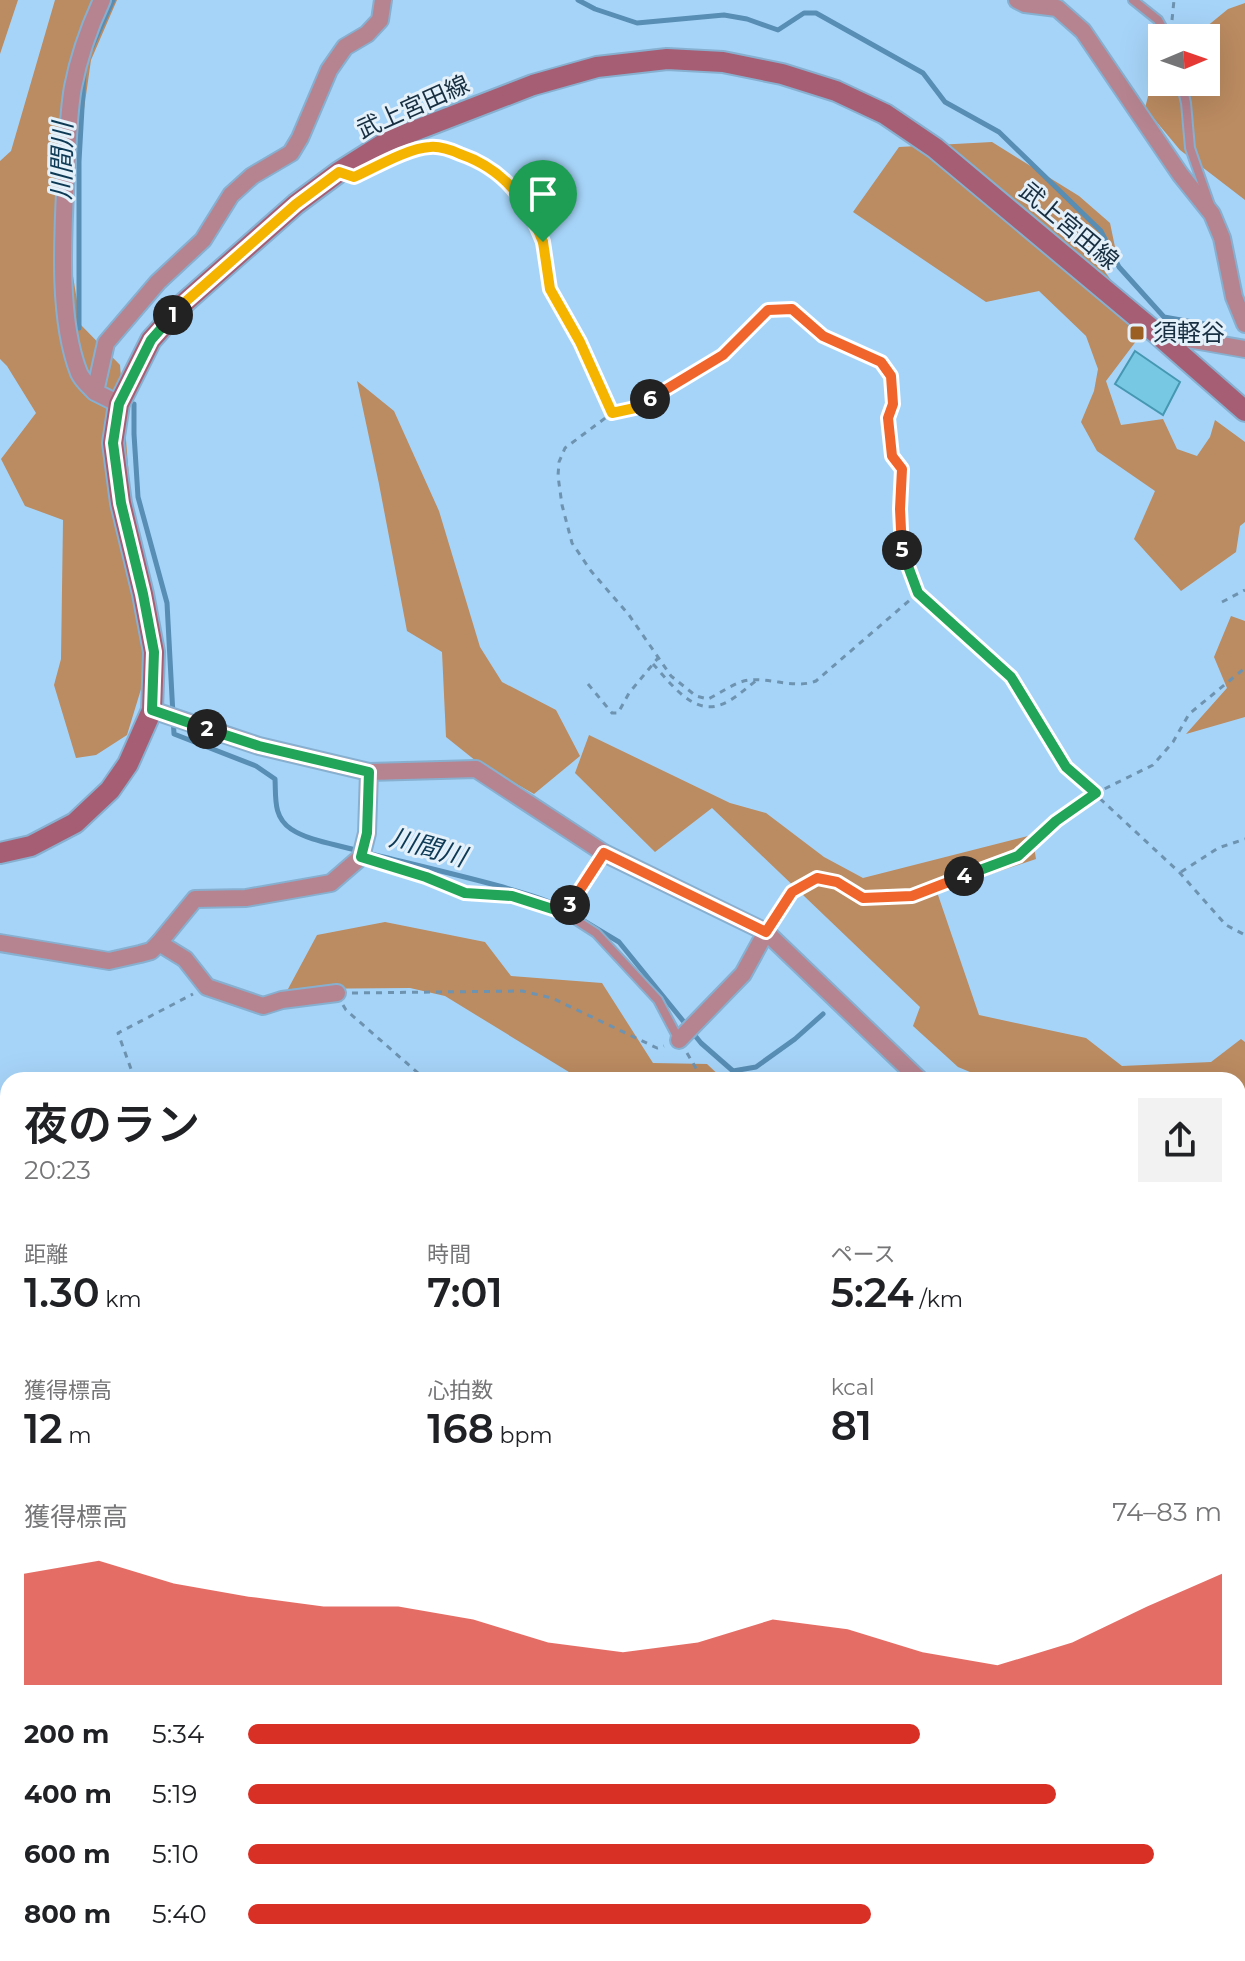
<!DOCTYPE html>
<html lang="ja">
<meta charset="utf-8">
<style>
body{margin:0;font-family:Montserrat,"Noto Sans JP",sans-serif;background:#f2f2f2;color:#202124;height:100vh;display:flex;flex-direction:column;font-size:30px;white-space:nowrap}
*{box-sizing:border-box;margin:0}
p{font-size:26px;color:#757577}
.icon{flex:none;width:44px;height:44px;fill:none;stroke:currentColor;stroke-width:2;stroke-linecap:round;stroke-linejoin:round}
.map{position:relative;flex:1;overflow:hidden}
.side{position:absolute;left:0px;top:1072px;width:1246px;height:890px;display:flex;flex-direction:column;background:#fff;border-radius:24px 24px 0 0;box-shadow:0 8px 32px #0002}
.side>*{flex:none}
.needle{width:52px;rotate:88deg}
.controls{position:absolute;left:1148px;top:24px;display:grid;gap:16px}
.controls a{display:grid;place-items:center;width:72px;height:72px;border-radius:0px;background:#fff;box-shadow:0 8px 32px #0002;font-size:40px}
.pin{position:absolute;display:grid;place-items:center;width:68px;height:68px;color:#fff;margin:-82px -34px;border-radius:50% 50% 50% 0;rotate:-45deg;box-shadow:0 0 8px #0007}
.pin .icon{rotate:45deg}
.km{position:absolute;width:40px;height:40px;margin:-20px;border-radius:50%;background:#222;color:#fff;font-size:22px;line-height:40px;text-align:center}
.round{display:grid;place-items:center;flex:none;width:84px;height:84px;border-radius:0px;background:#f2f2f2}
.headline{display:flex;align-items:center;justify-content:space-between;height:136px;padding:0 24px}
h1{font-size:44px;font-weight:600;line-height:60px}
.metrics{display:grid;grid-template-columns:repeat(3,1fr);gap:12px;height:136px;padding:8px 24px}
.metrics div{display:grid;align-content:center}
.metrics b{font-size:40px;font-weight:600}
.metrics small{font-size:22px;font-weight:400}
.metrics p{font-size:22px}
.chart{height:224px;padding:16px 24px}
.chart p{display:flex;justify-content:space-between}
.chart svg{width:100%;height:144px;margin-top:8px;fill:#d93025;opacity:.7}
ul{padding:0 24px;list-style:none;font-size:26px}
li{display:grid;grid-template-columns:128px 96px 1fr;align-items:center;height:60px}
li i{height:20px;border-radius:10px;background:#d93025}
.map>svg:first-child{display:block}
</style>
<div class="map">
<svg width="1245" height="1961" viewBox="0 0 1245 1961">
<rect width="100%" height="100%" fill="#a6d4f8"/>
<g fill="#bb8b61">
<polygon points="0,0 18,0 0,54"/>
<polygon points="55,0 117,0 91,60 79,144 63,215 81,325 120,365 145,676 127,735 96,755 76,758 54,685 61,659 63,520 25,506 1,459 36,413 7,366 0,359 0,161 11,151"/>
<polygon points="1245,3 1245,200 1180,150 1145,108 1161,47 1162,82 1206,82 1206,38 1185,38 1200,32 1228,9"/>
<polygon points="992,142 1079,196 1110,223 1115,247 1100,265 1146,328 1106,381 1121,425 1163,419 1177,449 1197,456 1210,437 1215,420 1245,442 1245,522 1240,526 1236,552 1181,591 1134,539 1155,491 1097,451 1081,422 1094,391 1098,369 1086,336 1039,291 986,302 853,212 899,147"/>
<polygon points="357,381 394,411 439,511 480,647 502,682 556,710 580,756 534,794 476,761 446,737 442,652 407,631 379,484"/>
<polygon points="1231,616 1245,621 1245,717 1186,734 1227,688 1214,657"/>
<polygon points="589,735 730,803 766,813 824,857 863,878 1032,835 1036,859 937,892 979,1015 1086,1038 1122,1066 1211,1062 1241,1039 1245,1042 1245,1115 1238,1122 1238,1080 989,1080 958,1067 913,1026 920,1007 712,808 655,852 575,773"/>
<polygon points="385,922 485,942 511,976 602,983 653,1063 707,1064 724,1080 582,1080 445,996 410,988 288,989 317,935"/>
<polygon points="1245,1534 1245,1655 1238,1651 1238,1538"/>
</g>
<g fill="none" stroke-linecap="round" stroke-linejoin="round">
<g stroke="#588db4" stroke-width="5">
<polyline points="578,0 595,9 637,23 724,15 747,19 778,30 804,13 816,13 923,73 945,102 999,132 1101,231 1119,267 1164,317 1221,327"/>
<polyline points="91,49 113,0"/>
<polyline points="79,328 79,161 84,73"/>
<path d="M134 404V434L138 497 167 603 174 734 256 766 275 779C276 798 273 817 291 829 309 841 335 844 355 850 403 862 451 873 499 886 523 893 547 899 568 911"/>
<polyline points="584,921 619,942 701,1043 733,1071 756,1067 795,1039 823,1014"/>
</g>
</g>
<polygon fill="#77c8e3" stroke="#4698b2" stroke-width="2" points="1135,351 1180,382 1163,415 1115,384"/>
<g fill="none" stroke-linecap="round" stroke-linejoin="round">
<g stroke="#87b0d0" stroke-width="12">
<g id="lane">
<polyline points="1133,0 1158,20 1168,38"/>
<polyline points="1181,82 1186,103 1190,148 1210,205"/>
<polyline points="361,857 426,877 465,893 512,896 565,913 596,933 658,1000 679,1040"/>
<polyline points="565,913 604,853"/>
<polyline points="1238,1272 1245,1276"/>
<polyline points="1238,1556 1245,1544"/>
</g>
</g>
<g stroke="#87b0d0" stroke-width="20">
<g id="street">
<polyline points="1017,0 1025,4 1057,8 1083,31 1180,174 1212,214 1222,238 1234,297 1245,324"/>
<polyline points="1167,342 1188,339 1245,349"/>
<path d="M95 392C89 386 82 380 79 373 57 317 63 233 66 173 68 144 68 115 73 87 79 56 89 28 102 0"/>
<polyline points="119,404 95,392 106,343 158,282 203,240 231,195 252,176 291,153 300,138 329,70 345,47 367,34 380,20 383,0"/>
<polyline points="152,710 259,746 369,772 476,769 604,853 766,932 920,1080"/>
<polyline points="0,943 109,961 140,954 151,951 159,943 195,899 246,898 331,883 361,857 367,833 369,772"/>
<polyline points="159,943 185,959 207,987 263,1006 282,1000 337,993"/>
<polyline points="679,1040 743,974 766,932"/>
<polyline points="0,1174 8,1188"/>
<polyline points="1238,1420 1245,1427"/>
<polyline points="1238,1622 1245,1625"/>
<polyline points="1238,1823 1245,1826"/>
<polyline points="497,1954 504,1961"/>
</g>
</g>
<g stroke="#87b0d0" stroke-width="24">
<polyline id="secondary" points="0,853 31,846 75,823 110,790 128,764 152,710 154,652 143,594 121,503 113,443 119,404 151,340 184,303 296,204 339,172 388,141 533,85 597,67 667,59 723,62 782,74 836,91 885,114 935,148 1155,332 1245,411"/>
</g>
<g stroke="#6e93b0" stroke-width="3" stroke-dasharray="6 6" stroke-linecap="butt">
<polyline points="1172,20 1174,0"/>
<path d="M421 149C453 140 497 170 518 193 529 206 539 226 543 243 547 258 545 276 551 291 558 308 570 324 578 340 591 363 602 388 612 413"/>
<path d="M918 593 816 681C796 689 771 678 750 680 736 681 721 693 708 699L696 696 671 676 629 615 591 571 572 543 562 505 558 476 559 462 565 448 612 413 635 408 723 355 768 310 792 309 823 336 881 362 891 376 893 404 888 418 892 456 902 469 900 509 902 551 918 593 1011 677 1066 767 1180 873 1226 925 1245 935"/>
<polyline points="1222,602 1245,590"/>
<path d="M653 664C669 681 692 715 720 705 733 701 746 688 757 680"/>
<polyline points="588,684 612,713 618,713 629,693 658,658"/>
<polyline points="1181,872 1218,848 1245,839"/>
<polyline points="775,919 792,892 817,878 837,882 863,898 912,896 1018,856 1056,821 1096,793 1153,765 1173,742 1189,714 1245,668"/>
<polyline points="352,993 522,991 552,998 657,1048 664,1046"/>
<polyline points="343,1005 346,1010 426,1080"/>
<polyline points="687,1053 703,1080"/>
<polyline points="135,1080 118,1033 193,994"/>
<polyline points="0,1346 8,1344"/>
<polyline points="646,1954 655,1961"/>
<polyline points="705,1954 706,1961"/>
<polyline points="932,1954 936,1961"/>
<polyline points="1166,1954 1170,1961"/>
<polyline points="830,1961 833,1954"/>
</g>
<use href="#lane" stroke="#b68491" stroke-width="8"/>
<use href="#street" stroke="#b68491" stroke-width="16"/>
<use href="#secondary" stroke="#a65e74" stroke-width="20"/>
</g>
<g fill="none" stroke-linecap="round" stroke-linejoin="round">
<g stroke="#fff" stroke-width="16">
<path id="split-1" d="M173 315 184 303 296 204 339 172 354 177C374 168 408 148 430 147 440 146 451 150 460 154 504 169 527 200 543 242"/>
</g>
<g stroke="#fff" stroke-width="16">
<polyline id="split-2" points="173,315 151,340 119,404 113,443 121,503 143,594 154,652 152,710 207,729"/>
</g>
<g stroke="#fff" stroke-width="16">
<polyline id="split-3" points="207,729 259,746 369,772 367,833 361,857 426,877 465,893 512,896 565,913 570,905"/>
</g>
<g stroke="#fff" stroke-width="16">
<polyline id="split-4" points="570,905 604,853 766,932 792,892 817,878 837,882 863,898 912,896 964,876"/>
</g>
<g stroke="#fff" stroke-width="16">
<polyline id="split-5" points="902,550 918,593 1011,677 1066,767 1096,793 1056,821 1018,856 964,876"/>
</g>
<g stroke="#fff" stroke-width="16">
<polyline id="split-6" points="650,399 723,355 768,310 792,309 823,336 881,362 891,376 893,404 888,418 892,456 902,469 900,509 902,550"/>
</g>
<g stroke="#fff" stroke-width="16">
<polyline id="split-7" points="543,242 550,289 580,342 612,413 635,408 650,399"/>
</g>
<use href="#split-1" stroke="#f5b400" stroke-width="10"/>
<use href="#split-2" stroke="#22a559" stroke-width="10"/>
<use href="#split-3" stroke="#22a559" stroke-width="10"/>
<use href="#split-4" stroke="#f0652b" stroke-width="10"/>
<use href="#split-5" stroke="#22a559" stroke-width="10"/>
<use href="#split-6" stroke="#f0652b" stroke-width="10"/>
<use href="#split-7" stroke="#f5b400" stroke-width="10"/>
</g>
<rect fill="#9c5f23" stroke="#e5f1fa" stroke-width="3" x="1129" y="325" width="16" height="16" rx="4"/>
<g text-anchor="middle" stroke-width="6" stroke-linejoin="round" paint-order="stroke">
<g font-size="24" fill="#172f41" stroke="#e5f1fa">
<text transform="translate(413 107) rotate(-24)" y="8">武上宮田線</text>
<text transform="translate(1069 226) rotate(40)" y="8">武上宮田線</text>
</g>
<g font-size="24" fill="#172f41" stroke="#e5f1fa" text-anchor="start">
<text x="1153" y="341">須軽谷</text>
</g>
<g font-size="26" font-style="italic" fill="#0d3954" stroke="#e5f1fa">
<text transform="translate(62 161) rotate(-89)" y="9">川間川</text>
<text transform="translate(428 847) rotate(16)" y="9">川間川</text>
</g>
</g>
</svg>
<div class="controls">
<a><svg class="needle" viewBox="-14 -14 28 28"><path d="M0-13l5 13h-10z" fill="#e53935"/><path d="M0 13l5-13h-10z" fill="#757577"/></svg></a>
</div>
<div class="pin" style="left:543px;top:242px;background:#1e9e55"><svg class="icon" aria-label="arrive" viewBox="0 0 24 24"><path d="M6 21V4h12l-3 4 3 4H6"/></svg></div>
<b class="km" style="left:173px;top:315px">1</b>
<b class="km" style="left:207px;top:729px">2</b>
<b class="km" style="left:570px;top:905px">3</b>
<b class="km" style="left:964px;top:876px">4</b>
<b class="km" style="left:902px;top:550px">5</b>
<b class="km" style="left:650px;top:399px">6</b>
<section class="side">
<div class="headline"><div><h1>夜のラン</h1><p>20:23</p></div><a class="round"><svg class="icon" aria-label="share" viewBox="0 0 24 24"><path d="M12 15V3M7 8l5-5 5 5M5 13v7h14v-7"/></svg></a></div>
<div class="metrics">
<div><p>距離</p><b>1.30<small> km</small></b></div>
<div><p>時間</p><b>7:01</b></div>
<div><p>ペース</p><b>5:24<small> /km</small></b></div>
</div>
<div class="metrics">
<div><p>獲得標高</p><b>12<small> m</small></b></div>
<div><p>心拍数</p><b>168<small> bpm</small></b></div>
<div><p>kcal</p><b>81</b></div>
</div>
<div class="chart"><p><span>獲得標高</span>74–83 m</p>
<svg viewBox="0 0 160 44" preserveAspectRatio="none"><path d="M0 44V10L10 6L20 13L30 17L40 20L50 20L60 24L70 31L80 34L90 31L100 24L110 27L120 34L130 38L140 31L150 20L160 10V44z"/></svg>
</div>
<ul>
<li><b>200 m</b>5:34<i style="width:69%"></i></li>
<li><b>400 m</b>5:19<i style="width:83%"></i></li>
<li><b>600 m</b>5:10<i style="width:93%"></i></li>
<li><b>800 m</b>5:40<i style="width:64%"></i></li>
</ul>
</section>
</div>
